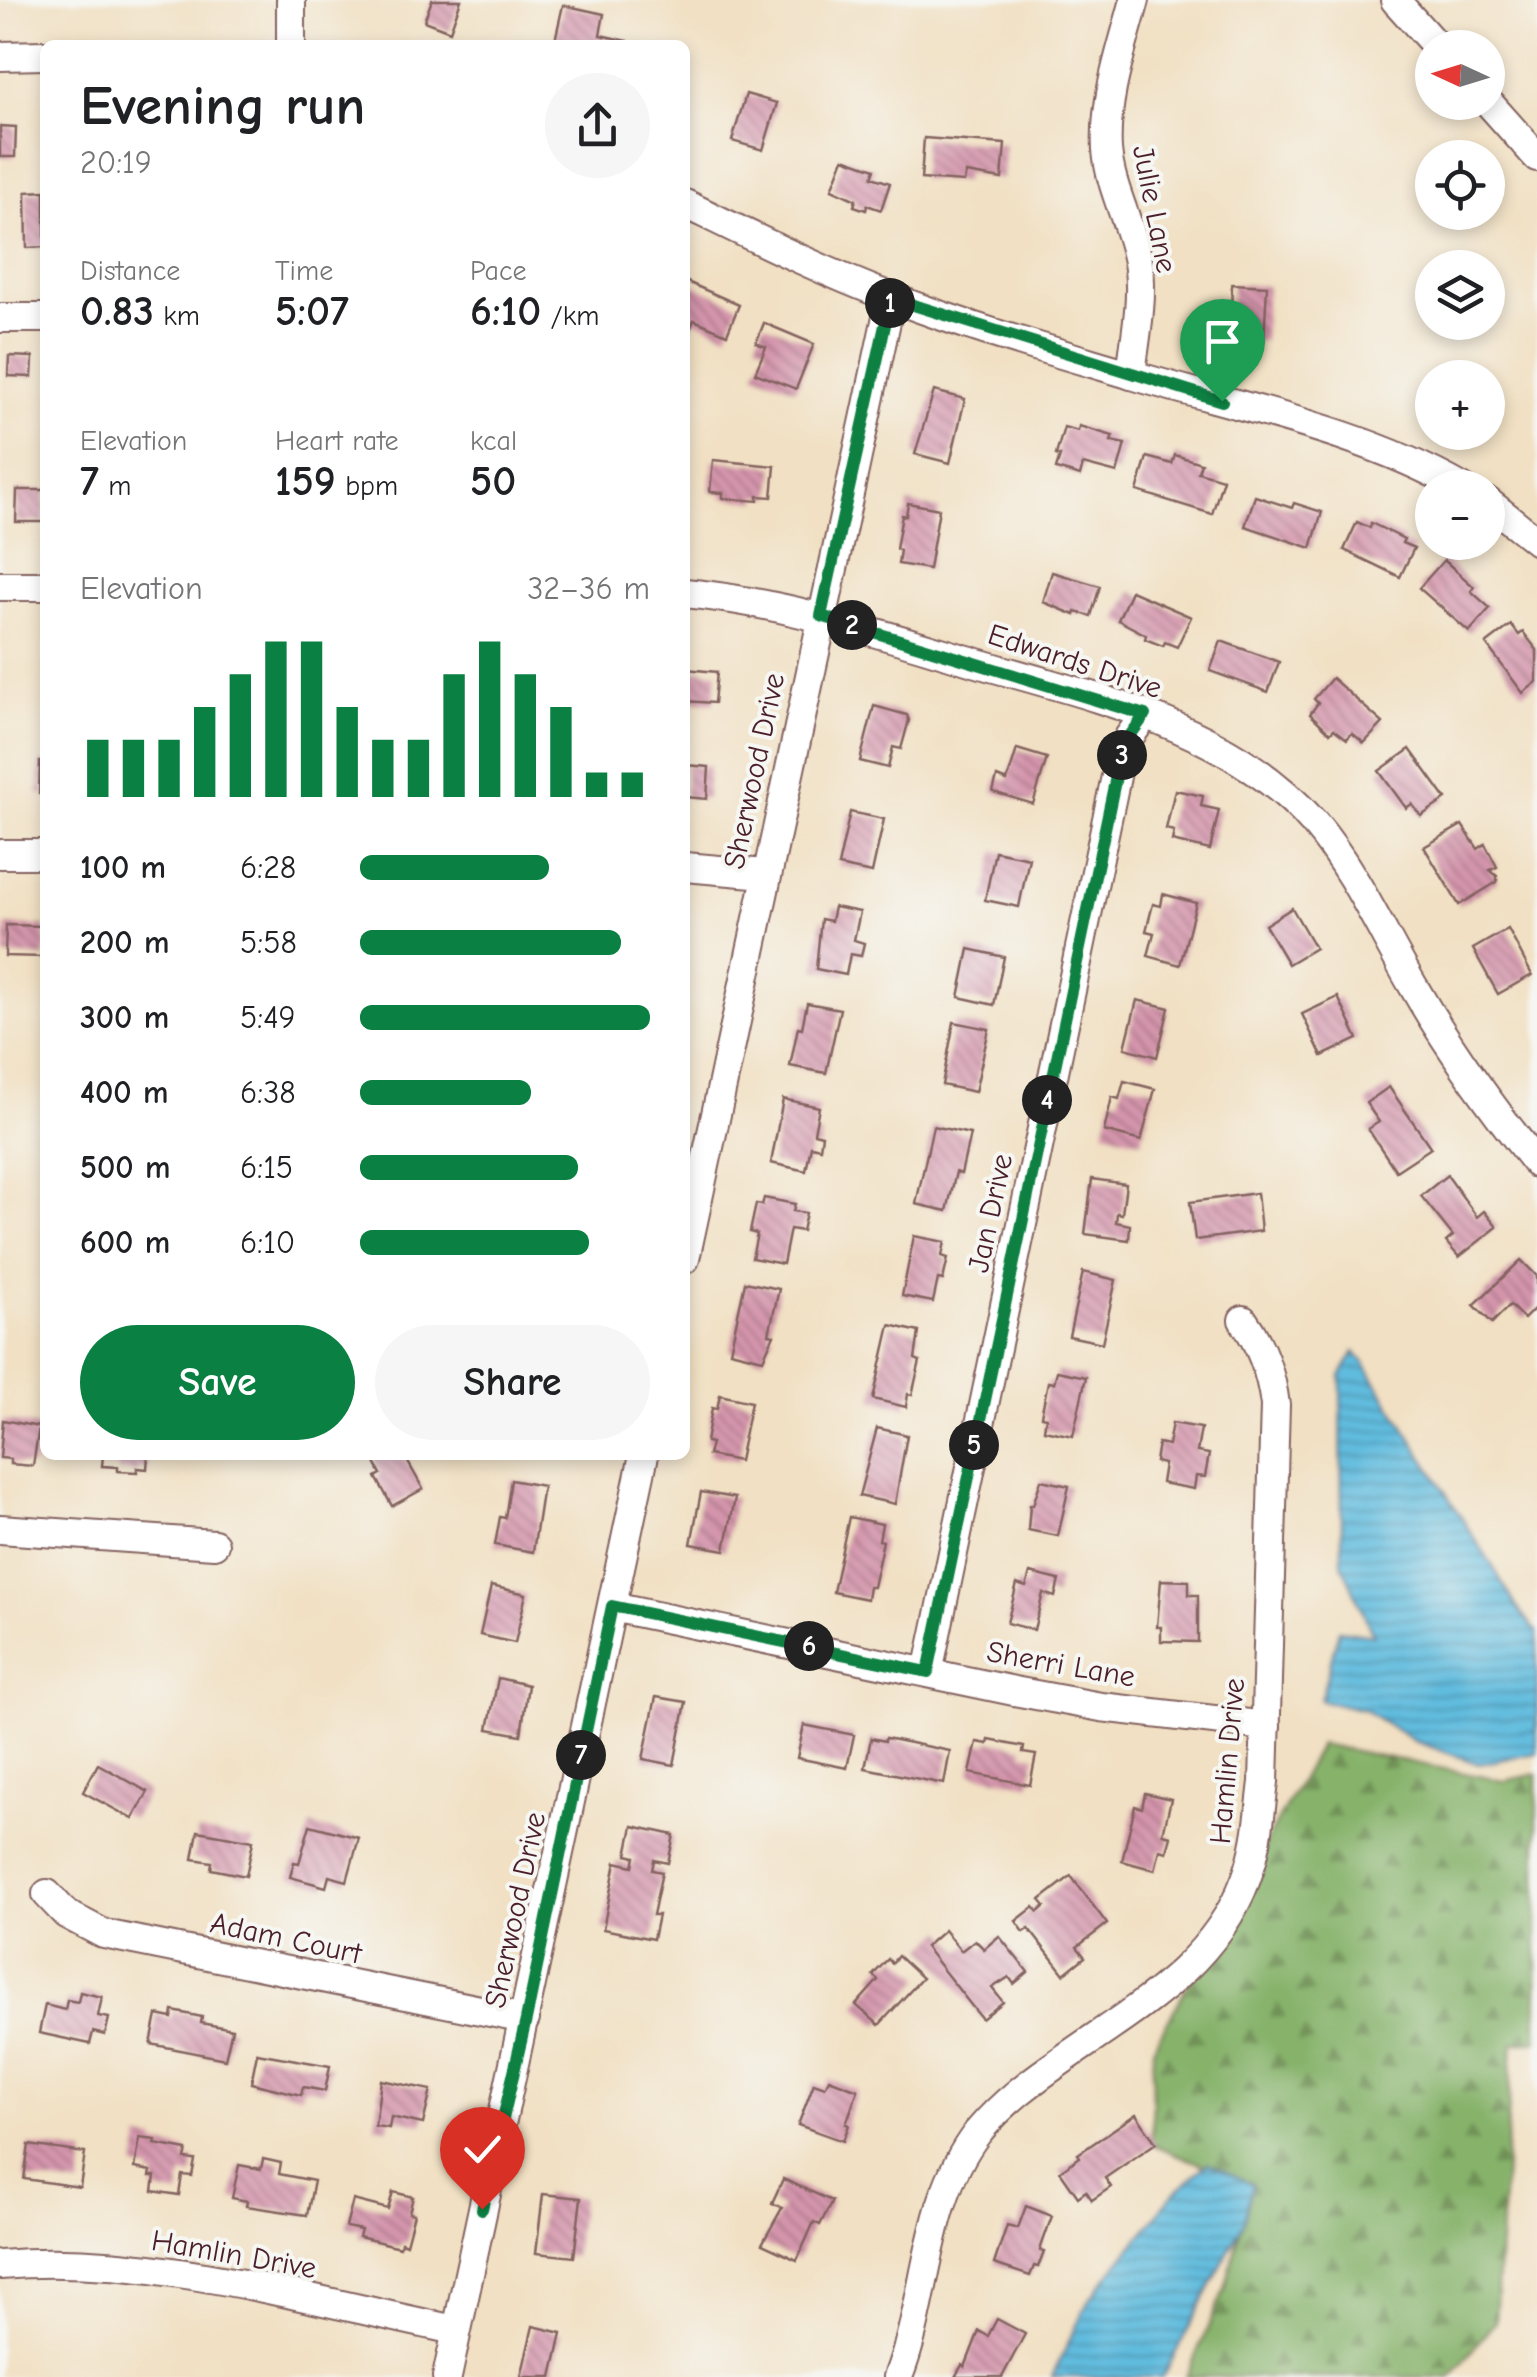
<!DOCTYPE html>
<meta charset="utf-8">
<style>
body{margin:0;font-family:"Comic Neue",sans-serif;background:#f6f6f6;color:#202124;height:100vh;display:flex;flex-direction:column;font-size:38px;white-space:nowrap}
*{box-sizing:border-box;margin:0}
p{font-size:32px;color:#757577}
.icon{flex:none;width:55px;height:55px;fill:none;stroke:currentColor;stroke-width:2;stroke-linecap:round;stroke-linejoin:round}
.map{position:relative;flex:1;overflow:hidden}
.panel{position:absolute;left:40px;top:40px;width:650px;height:1420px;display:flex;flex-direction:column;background:#fff;border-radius:15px;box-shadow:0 5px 15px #0003}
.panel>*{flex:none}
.needle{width:65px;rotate:274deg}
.controls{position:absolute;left:1415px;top:30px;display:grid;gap:20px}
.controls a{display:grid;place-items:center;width:90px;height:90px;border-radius:50%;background:#fff;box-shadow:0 5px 15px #0003;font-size:50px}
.pin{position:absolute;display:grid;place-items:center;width:85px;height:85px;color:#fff;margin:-102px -42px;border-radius:50% 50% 50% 0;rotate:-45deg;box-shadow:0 0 10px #0007}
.pin .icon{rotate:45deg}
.km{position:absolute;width:50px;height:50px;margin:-25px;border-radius:50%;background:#222;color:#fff;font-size:28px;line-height:50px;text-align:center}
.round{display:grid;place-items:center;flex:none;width:105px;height:105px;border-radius:52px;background:#f6f6f6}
.headline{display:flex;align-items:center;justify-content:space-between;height:170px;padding:0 40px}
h1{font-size:55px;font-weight:700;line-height:75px}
.stats{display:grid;grid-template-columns:repeat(3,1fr);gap:15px;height:170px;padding:10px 40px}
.stats div{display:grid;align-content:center}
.stats b{font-size:42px;font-weight:700}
.stats small{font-size:28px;font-weight:400}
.stats p{font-size:28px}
.chart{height:280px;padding:20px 40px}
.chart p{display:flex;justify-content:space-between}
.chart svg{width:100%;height:180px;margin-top:10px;stroke:#0b8043;stroke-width:6}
.primary-button{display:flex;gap:20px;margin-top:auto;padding:20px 40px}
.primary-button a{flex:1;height:115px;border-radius:60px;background:#0b8043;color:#fff;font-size:40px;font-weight:700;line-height:115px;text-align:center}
.primary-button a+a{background:#f6f6f6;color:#202124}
ul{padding:0 40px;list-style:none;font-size:32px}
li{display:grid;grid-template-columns:160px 120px 1fr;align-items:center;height:75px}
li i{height:25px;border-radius:12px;background:#0b8043}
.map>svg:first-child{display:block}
</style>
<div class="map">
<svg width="1537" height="2377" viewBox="0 0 1537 2377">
<defs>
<pattern id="forest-firs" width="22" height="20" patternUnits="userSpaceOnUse" patternTransform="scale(2.5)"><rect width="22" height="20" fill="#86b26a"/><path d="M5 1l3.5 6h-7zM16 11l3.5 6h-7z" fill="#709057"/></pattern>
<pattern id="water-rules" width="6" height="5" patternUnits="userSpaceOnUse" patternTransform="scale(2.5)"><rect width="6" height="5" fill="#60bcde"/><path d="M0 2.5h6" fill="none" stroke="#5198b4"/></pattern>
<pattern id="building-back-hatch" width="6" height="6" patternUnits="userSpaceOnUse" patternTransform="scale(2.5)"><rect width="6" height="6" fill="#d495ac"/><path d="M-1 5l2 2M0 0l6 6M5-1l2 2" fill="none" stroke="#ae798c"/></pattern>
</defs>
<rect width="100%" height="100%" fill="#f6f6f2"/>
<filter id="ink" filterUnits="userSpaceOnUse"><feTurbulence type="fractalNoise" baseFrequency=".01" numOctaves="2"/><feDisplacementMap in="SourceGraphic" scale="20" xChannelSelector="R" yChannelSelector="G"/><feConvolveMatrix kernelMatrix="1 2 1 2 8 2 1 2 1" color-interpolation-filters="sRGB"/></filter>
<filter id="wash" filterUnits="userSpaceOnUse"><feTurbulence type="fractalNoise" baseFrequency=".0048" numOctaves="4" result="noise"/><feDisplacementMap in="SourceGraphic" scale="40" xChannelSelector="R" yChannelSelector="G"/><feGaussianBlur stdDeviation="2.25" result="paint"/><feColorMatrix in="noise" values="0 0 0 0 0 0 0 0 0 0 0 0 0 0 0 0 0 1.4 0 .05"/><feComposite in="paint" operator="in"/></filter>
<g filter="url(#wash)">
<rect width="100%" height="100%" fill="#f1e0c3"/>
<polygon fill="url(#forest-firs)" stroke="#68684a" stroke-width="2.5" points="1320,1744 1504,1781 1537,1774 1537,2041 1513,2043 1495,2322 1450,2377 1186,2377 1225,2289 1252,2185 1152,2144 1153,2048"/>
<g fill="url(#water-rules)" stroke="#556e84" stroke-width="2.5">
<path d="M1355 1352 1365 1364 1476 1541C1498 1569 1511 1607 1537 1631V1753L1479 1764 1414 1741 1364 1710 1320 1700 1339 1630 1373 1635 1342 1564 1341 1376Z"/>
<polygon points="1208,2163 1252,2184 1244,2222 1163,2377 1052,2377 1089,2300 1176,2191"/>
</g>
<g id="blocks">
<g fill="url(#building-back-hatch)">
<polygon points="432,0 461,0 450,31 424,21"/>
<polygon points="563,5 604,14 600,35 628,41 627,45 554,45"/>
<polygon points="746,94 777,103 763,150 732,141"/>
<polygon points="0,126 16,127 15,157 0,157"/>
<polygon points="924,138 1005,144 1002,179 966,173 964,182 921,179"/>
<polygon points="844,158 875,169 872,177 890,183 881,210 867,205 866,210 854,206 856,200 832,189"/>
<polygon points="45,191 45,247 27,248 26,192"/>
<polygon points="685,281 739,305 727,334 694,320 689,332 685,330"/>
<polygon points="1232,284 1267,286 1264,341 1230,339"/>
<polygon points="764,323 814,344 796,389 755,373 766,347 756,343"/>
<polygon points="9,356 33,357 32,377 8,376"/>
<polygon points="1449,367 1470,378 1436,378 1440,370 1446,373"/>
<polygon points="934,391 965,399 950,463 915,454"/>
<polygon points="1079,426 1113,436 1111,441 1125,444 1117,473 1083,464 1080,476 1056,469 1060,456 1056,455 1064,427 1078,431"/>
<polygon points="1175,455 1201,463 1198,472 1223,479 1212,514 1137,491 1147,457 1172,464"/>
<polygon points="713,460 775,466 772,497 758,496 758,501 723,498 723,493 710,492"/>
<polygon points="17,490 45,490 45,522 16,522"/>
<polygon points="1255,496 1292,508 1294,503 1322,512 1311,548 1245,526"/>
<polygon points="908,503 939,509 929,569 898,564 900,550 896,549 902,515 906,516"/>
<polygon points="1357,522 1370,528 1371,523 1404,539 1402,543 1414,548 1400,577 1344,550"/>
<polygon points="1444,560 1474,587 1471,591 1490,608 1469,632 1419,588"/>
<polygon points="1052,572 1100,586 1091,616 1076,612 1075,615 1043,602"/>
<polygon points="1131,591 1191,617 1177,647 1165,642 1163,646 1145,639 1146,635 1118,620"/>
<polygon points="1511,625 1519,635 1523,632 1537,650 1537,682 1523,693 1486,644"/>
<polygon points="1221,641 1279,662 1268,692 1210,671"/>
<polygon points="685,669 717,672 714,703 685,701"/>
<polygon points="1332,678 1383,723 1364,743 1352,733 1347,739 1334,729 1330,733 1310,714 1318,703 1314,699"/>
<polygon points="874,706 907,715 909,720 901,749 893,747 888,768 860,761"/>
<polygon points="1017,749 1047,758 1033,804 993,792 997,777 1007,781"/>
<polygon points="1410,749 1446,799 1421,816 1412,804 1406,808 1379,771"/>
<polygon points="40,762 45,762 45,794 39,794"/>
<polygon points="685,765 709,767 707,799 685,797"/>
<polygon points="1175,790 1203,796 1201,806 1219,810 1210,850 1172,841 1174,831 1166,829"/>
<polygon points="850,812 884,819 872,873 838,866"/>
<polygon points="1462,825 1478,849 1485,844 1497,867 1490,870 1497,876 1497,882 1459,905 1424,847"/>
<polygon points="995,851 1029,858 1019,907 985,900"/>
<polygon points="1163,894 1196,903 1180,965 1148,956 1154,933 1146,931 1153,904 1161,906"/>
<polygon points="834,907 860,912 854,940 864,943 861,956 850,954 846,975 816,969 821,919 831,921"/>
<polygon points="1292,908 1315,948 1288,964 1265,925"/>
<polygon points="6,925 45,926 45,957 5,956"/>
<polygon points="1508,929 1532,975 1498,994 1473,949"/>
<polygon points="969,949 1004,957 994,1005 959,997"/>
<polygon points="1338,997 1358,1039 1322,1056 1302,1014"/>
<polygon points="1137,1000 1169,1008 1157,1057 1125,1048"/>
<polygon points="807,1003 840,1009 826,1073 790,1066 798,1027 802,1028"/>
<polygon points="954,1022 989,1029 975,1092 942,1085"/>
<polygon points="1124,1081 1155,1089 1141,1141 1104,1131 1112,1097 1119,1099"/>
<polygon points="1389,1087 1431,1148 1396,1171 1368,1129 1379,1122 1366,1103"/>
<polygon points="783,1099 819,1107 814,1133 822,1135 820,1148 811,1146 806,1171 771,1163"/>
<polygon points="933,1126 970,1134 961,1174 956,1172 947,1211 916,1204"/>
<polygon points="1447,1175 1477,1217 1484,1211 1497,1227 1459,1257 1446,1242 1453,1236 1421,1196"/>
<polygon points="1092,1179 1126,1184 1122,1214 1117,1213 1116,1222 1130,1225 1129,1240 1085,1234"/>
<polygon points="1257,1193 1261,1231 1195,1240 1190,1202"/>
<polygon points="764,1198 795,1204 793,1211 806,1213 802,1231 790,1229 783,1264 752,1258 757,1234 750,1232 756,1204 762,1205"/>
<polygon points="914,1236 945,1242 942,1256 948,1258 943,1280 938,1279 933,1302 902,1296"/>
<polygon points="1521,1260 1537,1276 1537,1306 1524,1319 1510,1305 1492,1323 1474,1305"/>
<polygon points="1083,1272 1116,1280 1102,1343 1069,1336"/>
<polygon points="745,1282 779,1289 769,1334 774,1335 763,1359 730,1351"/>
<polygon points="890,1325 919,1332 915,1359 920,1361 912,1395 908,1394 906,1407 873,1399"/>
<polygon points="1057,1371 1086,1377 1073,1436 1044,1430 1046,1417 1041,1416 1048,1382 1054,1383"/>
<polygon points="720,1395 751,1402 739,1461 708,1455 711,1443 706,1442 712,1408 717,1409"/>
<polygon points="3,1420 39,1427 33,1466 10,1464 10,1459 0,1458"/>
<polygon points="1172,1423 1201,1428 1197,1452 1209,1454 1205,1477 1196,1476 1194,1489 1161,1483 1164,1464 1155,1462 1158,1443 1168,1445"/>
<polygon points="877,1428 907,1435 895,1504 859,1496"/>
<polygon points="103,1455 148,1455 147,1469 137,1468 137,1472 118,1471 118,1467 102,1466"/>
<polygon points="371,1455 404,1455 423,1489 392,1506 376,1477 381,1474"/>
<polygon points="511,1480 543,1486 533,1552 495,1545 500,1517 505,1518"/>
<polygon points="1041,1480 1069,1486 1058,1536 1028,1530 1030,1505 1033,1505"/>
<polygon points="701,1492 735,1498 725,1550 691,1544"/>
<polygon points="849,1517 882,1524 879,1540 883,1541 873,1587 869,1587 867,1599 833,1592"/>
<polygon points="1030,1573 1059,1580 1055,1597 1043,1593 1034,1630 1007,1623 1017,1584 1026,1587"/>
<polygon points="1161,1580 1189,1581 1189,1595 1198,1595 1198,1642 1161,1641 1161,1627 1157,1627"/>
<polygon points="491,1586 526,1594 515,1643 480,1635"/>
<polygon points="498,1678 528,1685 521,1735 488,1729"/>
<polygon points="656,1697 686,1702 674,1765 643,1759"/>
<polygon points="804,1725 854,1735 847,1768 797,1758"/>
<polygon points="871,1738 885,1741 886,1738 950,1751 944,1784 865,1768"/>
<polygon points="989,1740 1024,1747 1023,1753 1036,1755 1030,1785 970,1773 977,1742 988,1744"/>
<polygon points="98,1764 148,1792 133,1819 83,1792"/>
<polygon points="1145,1793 1171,1799 1163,1834 1171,1836 1167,1852 1160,1850 1155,1870 1122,1861 1135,1806 1142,1808"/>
<polygon points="310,1825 359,1838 347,1881 329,1876 326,1887 290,1877 294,1862 299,1863"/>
<polygon points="633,1826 674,1835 668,1863 654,1860 652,1870 662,1872 653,1915 658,1915 653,1939 603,1929 616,1862 633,1866 635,1857 627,1855"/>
<polygon points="198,1831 253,1841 246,1876 211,1869 212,1862 193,1859"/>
<polygon points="1071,1876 1107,1924 1077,1947 1085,1957 1064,1974 1029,1929 1024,1932 1016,1921 1034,1907 1038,1912 1045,1906 1040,1900"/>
<polygon points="944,1930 961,1951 975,1940 984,1949 999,1936 1028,1972 1014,1984 1009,1977 992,1988 1003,2002 982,2019 925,1947"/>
<polygon points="898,1956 922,1978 879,2025 856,2005 878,1980 873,1975 888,1959 892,1963"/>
<polygon points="80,1992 102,1997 98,2016 109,2018 105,2035 93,2032 90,2044 39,2033 45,2005 65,2010 67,2000 78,2002"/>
<polygon points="173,2011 202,2017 201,2023 232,2029 225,2059 151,2044 157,2015 172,2018"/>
<polygon points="257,2053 330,2066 325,2091 303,2087 301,2095 251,2083"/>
<polygon points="829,2079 858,2090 846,2124 849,2125 843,2141 798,2125 814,2083 825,2087"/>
<polygon points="381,2080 431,2090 423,2124 391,2117 389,2128 375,2126"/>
<polygon points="1136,2114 1156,2143 1105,2178 1111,2187 1092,2200 1086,2191 1078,2197 1060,2171 1080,2157 1078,2154"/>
<polygon points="140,2138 156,2140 155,2144 187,2150 185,2159 195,2160 192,2176 182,2175 179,2195 153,2191 155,2176 150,2176 151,2171 135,2168"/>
<polygon points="29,2145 85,2153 80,2187 24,2179"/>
<polygon points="263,2159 281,2163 279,2174 314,2181 307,2215 246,2206 247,2201 232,2198 239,2165 261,2169"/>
<polygon points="783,2179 832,2201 820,2225 814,2222 797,2260 762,2244 782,2208 772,2203"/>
<polygon points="393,2192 413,2197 409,2213 414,2214 406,2244 401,2242 400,2247 359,2237 361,2230 346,2227 353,2200 388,2209"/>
<polygon points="543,2194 581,2198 574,2257 536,2253"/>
<polygon points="1026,2206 1052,2216 1040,2250 1044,2251 1038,2267 1034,2266 1030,2276 994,2264 1007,2225 1018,2228"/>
<polygon points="997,2319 1025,2334 1002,2377 955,2377 962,2365 965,2367 979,2331 988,2336"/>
<polygon points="533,2326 562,2333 552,2377 521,2377"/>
</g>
</g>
</g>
<g filter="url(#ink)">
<use href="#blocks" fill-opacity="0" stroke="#846360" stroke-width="2.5"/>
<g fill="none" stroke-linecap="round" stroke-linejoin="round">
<g stroke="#846360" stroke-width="32">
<g id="minor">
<polyline points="291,0 291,45"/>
<polyline points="1395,0 1438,48"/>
<polyline points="0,56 45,55"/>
<polyline points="1488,102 1537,157"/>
<path d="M685 204C753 237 821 271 893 298 970 328 1052 351 1132 375 1242 408 1361 430 1462 488"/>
<polyline points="0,318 45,318"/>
<path d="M1131 375C1135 336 1146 291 1136 253 1128 218 1110 186 1107 150 1104 99 1122 49 1135 0"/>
<polyline points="1488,502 1537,541"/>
<polyline points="0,586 45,586"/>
<path d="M685 593C781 602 871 631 964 659 1084 695 1228 723 1314 823 1354 870 1381 931 1412 984 1448 1047 1492 1108 1537 1164"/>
<polyline points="0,854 45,854"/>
<polyline points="685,867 765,874"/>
<polyline points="685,1259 891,298"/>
<polyline points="0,1529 214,1544"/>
<polyline points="612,1607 1014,1691 1101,1707 1266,1726"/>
<polyline points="928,1672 1119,762 1129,737 1145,715"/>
<polyline points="47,1894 66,1914 104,1934 525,2019"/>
<path d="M0 2265C152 2252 308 2300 455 2330"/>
<polyline points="447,2377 644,1455"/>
<path d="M898 2377C929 2298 924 2201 978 2132 1003 2102 1033 2080 1065 2058 1136 2008 1214 1965 1246 1879 1258 1848 1260 1814 1264 1782L1275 1405C1271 1373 1262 1346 1243 1320"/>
</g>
</g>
<use href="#minor" stroke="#fff" stroke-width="28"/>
</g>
</g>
<g fill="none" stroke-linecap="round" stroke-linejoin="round" filter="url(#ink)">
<g stroke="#fff" stroke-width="20">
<polyline id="route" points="482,2209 526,2020 612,1606 928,1672 1119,762 1129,737 1145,715 821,616 891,298 1222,401"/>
</g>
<use href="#route" stroke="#0b8043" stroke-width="12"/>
</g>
<g text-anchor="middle" stroke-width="8" stroke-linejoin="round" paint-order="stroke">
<g font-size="30" fill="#4a1f2b" stroke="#f6f6f2">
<text transform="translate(1155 209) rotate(79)" y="10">Julie Lane</text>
<text transform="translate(1075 661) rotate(18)" y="10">Edwards Drive</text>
<text transform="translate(754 771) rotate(-78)" y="10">Sherwood Drive</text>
<text transform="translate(990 1213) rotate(-78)" y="10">Jan Drive</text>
<text transform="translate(1061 1664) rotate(10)" y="10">Sherri Lane</text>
<text transform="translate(1227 1761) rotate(-85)" y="10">Hamlin Drive</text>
<text transform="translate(515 1910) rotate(-78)" y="10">Sherwood Drive</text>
<text transform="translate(286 1938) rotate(12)" y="10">Adam Court</text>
<text transform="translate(234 2254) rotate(10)" y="10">Hamlin Drive</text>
</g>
</g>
</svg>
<div class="controls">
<a><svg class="needle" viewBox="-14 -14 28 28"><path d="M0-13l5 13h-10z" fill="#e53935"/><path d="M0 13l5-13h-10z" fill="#757577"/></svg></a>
<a><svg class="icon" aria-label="locate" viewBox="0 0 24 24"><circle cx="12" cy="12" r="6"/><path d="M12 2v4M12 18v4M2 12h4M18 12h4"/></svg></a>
<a><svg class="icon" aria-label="layers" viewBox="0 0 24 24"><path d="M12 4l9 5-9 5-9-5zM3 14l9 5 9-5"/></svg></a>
<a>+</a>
<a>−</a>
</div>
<div class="pin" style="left:1222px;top:401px;background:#1e9e55"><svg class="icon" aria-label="arrive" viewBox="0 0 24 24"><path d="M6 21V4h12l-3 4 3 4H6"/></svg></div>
<div class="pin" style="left:482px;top:2209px;background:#d93025"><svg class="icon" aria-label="check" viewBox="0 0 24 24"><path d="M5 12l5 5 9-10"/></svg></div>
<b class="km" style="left:890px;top:303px">1</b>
<b class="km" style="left:852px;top:625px">2</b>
<b class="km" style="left:1122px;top:755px">3</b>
<b class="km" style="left:1047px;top:1100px">4</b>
<b class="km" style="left:974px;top:1445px">5</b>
<b class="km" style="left:809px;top:1646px">6</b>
<b class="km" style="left:581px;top:1755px">7</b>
<section class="panel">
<div class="headline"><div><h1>Evening run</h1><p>20:19</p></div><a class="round"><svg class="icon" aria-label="share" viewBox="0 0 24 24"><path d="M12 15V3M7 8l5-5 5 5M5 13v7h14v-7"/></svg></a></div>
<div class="stats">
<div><p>Distance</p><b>0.83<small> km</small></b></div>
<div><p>Time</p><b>5:07</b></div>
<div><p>Pace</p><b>6:10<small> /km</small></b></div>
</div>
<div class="stats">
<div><p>Elevation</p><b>7<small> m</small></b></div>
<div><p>Heart rate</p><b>159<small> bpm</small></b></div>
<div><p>kcal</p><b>50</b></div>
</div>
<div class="chart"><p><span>Elevation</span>32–36 m</p>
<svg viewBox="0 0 160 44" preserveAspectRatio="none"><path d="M5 44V30M15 44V30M25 44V30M35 44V22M45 44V14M55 44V6M65 44V6M75 44V22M85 44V30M95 44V30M105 44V14M115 44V6M125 44V14M135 44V22M145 44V38M155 44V38"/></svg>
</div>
<ul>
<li><b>100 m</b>6:28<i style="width:65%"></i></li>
<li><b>200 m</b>5:58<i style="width:90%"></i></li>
<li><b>300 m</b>5:49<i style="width:100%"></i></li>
<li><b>400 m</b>6:38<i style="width:59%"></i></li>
<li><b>500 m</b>6:15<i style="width:75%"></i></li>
<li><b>600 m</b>6:10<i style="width:79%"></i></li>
</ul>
<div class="primary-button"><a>Save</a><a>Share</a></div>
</section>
</div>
